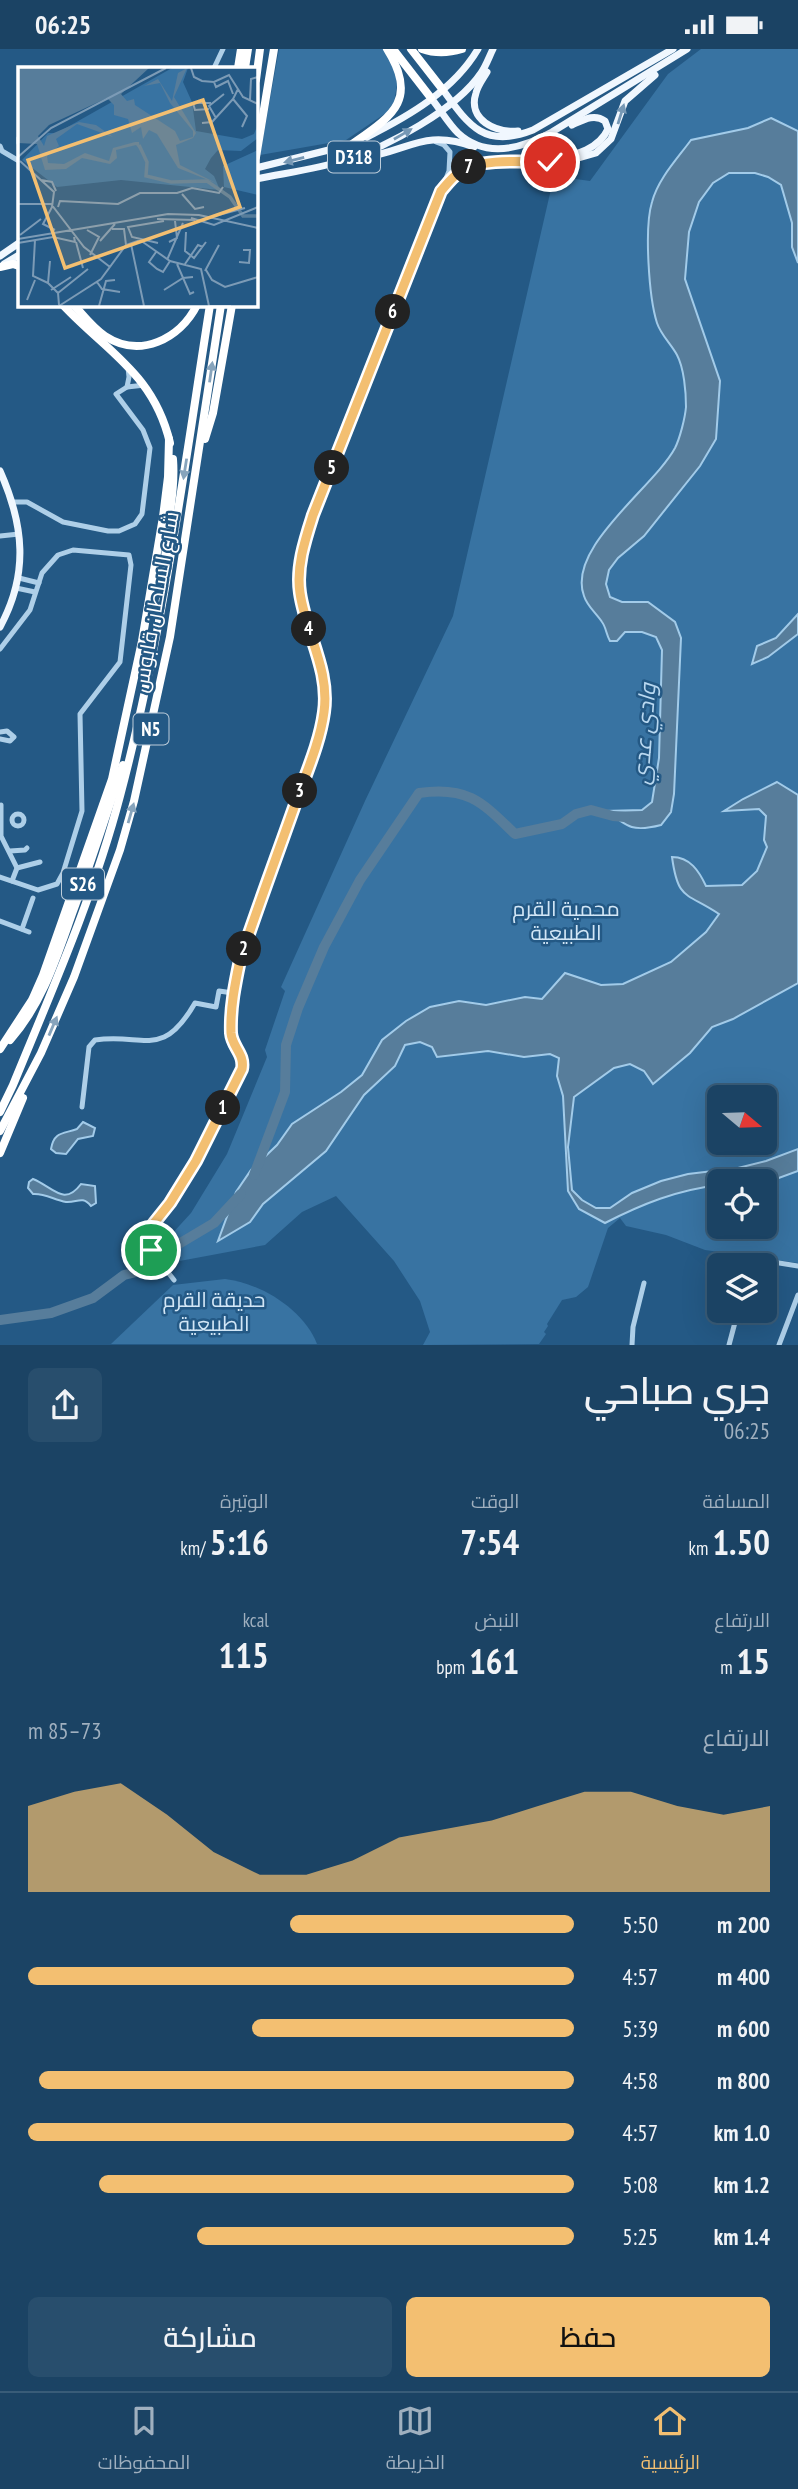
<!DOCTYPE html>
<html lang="ar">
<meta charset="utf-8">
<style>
body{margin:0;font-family:"PT Sans Narrow",Cairo,sans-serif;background:#284e6d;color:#f1f3f6;direction:rtl;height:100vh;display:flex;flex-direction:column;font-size:26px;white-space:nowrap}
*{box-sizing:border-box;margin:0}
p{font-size:23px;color:#a0b0bf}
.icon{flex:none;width:38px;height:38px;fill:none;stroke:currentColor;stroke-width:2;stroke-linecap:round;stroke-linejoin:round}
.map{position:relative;height:1296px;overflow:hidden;direction:ltr}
.panel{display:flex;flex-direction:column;background:#1b4364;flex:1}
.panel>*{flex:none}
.needle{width:46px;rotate:109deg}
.buttons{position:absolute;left:707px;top:1036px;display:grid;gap:14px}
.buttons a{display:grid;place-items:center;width:70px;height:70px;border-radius:10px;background:#1b4364;box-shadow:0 7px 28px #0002,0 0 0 2px #395c78;font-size:35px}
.pin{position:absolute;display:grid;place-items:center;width:60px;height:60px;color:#fff;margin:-30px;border:4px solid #fff;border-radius:50%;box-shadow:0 2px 7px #0007}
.km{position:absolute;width:35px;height:35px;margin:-18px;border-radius:50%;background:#222;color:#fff;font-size:19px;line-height:35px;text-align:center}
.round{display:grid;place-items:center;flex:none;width:74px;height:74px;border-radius:10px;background:#284e6d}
.headline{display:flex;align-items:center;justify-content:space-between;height:119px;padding:0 28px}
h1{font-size:38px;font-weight:600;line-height:52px}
.stats{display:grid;grid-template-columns:repeat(3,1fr);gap:10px;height:119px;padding:7px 28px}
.stats div{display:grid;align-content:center}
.stats b{font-size:35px;font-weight:600}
.stats small{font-size:19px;font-weight:400}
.stats p{font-size:19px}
.chart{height:196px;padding:14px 28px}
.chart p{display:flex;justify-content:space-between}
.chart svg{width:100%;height:126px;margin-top:7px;fill:#f3bf71;opacity:.7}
.cta{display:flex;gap:14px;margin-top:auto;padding:14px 28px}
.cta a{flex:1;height:80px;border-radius:10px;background:#f3bf71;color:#111;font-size:28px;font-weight:600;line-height:80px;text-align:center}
.cta a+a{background:#284e6d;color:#f1f3f6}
ul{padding:0 28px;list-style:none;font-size:23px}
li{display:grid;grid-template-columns:112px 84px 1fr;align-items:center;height:52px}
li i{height:18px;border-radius:9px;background:#f3bf71}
.status{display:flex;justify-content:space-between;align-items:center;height:49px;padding:0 35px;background:#1b4364;direction:ltr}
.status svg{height:19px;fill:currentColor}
.tabs{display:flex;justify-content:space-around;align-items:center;height:98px;border-top:2px solid #395c78;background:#1b4364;font-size:19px;color:#a0b0bf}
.tabs a{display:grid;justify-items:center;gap:4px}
.tabs .on{color:#f3bf71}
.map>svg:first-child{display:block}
</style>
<div class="status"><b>06:25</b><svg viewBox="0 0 49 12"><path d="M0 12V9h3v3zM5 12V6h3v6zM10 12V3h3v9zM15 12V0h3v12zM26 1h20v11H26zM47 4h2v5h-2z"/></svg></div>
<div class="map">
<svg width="798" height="1296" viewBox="0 0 798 1296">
<rect width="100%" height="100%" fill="#245985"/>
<g fill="#3873a2" fill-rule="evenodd">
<polygon points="279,0 383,0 395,20 397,36 394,53 386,64 346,91 260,106"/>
<path d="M701 0H798V1214L705 1201 666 1186 626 1177 620 1169 608 1179 588 1238 576 1248 562 1251 547 1275 548 1277 544 1283 546 1285 539 1295 423 1296 430 1283 420 1252 394 1212 336 1147 302 1163 265 1196 169 1214 159 1199 191 1164 227 1105 267 1008 265 1001 285 942 281 938 365 752 453 567 554 127 590 132 668 25ZM719 1048H765V1094H719ZM719 1132H765V1178H719Z"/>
<path d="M225 1230C261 1234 304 1261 317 1295H111L173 1236Z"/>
</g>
<g fill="#577d9b" stroke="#a2cbe9" stroke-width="2">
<path d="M771 69 798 82V214L792 198V174L781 136 768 128 755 124H729L713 134 699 153 689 183 685 230 720 332 716 390 700 417 644 487 618 509 609 521 606 535 610 548 622 553H648L675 573 681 589 674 745 671 763 661 776C634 783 628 779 607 762L642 761 652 753 659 709 662 601 656 588 642 583H625L617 592H610C606 585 606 578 602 573 596 564 587 557 584 547 566 499 654 438 675 399 680 389 685 369 686 358 686 343 684 319 677 306 671 295 661 286 657 274 649 249 644 179 652 153 658 130 677 110 691 91L748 79Z"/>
<polygon points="798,565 798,585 768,608 752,615 757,597 776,589"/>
<path d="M777 733 798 746V934L733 970 712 978 690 1004 653 1035 644 1022 630 1015 614 1019 574 1048 568 1098 572 1141 582 1151 596 1159H610L632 1144 661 1132 688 1125 738 1119 766 1112 798 1100V1122L765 1134V1132H719V1136C677 1141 642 1155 605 1174L579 1160 568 1142 563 1047 557 1027 559 1009 550 1005 524 1008 488 1002 437 1008 432 998 420 993 405 996 395 1017 364 1046 326 1102 263 1155 250 1173 218 1192 236 1143 251 1121 277 1096 292 1075 341 1043 362 1026 382 991 406 972 430 958 459 952 486 956 525 948 542 950 565 924 601 936 623 935 671 913 706 883 719 865C686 843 678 852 672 808 690 808 699 822 706 837L742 836 757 822 767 798 764 791 766 767 759 760 724 762 743 750Z"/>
<path d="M83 1073 95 1079 93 1087 78 1090 66 1105 56 1104 51 1100C54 1082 64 1085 77 1080Z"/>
<path d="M33 1130C53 1138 64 1158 81 1135L95 1137 96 1154 91 1157C82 1146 77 1154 66 1153 54 1151 45 1144 33 1145L28 1139 29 1133Z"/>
</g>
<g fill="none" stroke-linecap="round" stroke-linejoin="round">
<g stroke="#577d9b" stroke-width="10">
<path d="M254 1126 285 1043 286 996 298 959 324 898 360 831 419 744C468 737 482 753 515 785L562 775 576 765 591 761 613 767 625 768"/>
<polyline points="0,1271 51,1264 93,1249 124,1226 149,1220 172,1199 214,1174 241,1145"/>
</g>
<g stroke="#aecfe8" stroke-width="5">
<polyline points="214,19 223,0"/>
<polyline points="19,89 19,94"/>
<polyline points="0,97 2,102 19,112"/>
<path d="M445 137C468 110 495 113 528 113"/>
<polyline points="127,338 129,328 128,318"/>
<polyline points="13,453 27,453 63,473 108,482 119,482 135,475 142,465 150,399 143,381 116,345 127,338 145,336"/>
<polyline points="0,487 19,485"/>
<polyline points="19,529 39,534"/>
<polyline points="16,539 35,543"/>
<polyline points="0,600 30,561 42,524 58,506 73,501 129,506 131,516 120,613 80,665 82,762 63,824 57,835 38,841 0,828"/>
<polyline points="0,683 7,682 14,688 10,692 0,690"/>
<polyline points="1,756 1,787 17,819 12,832"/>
<circle cx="18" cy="771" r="6"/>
<polyline points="10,802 25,801 27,799"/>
<polyline points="17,819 40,813"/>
<polyline points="0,872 29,883"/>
<polyline points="22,880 33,849"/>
<path d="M82 1058 89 998 95 991C145 984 162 1011 195 954L216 958 219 942 233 944"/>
<polyline points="751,1216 760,1211 798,1217"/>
<polyline points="174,1231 142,1190 170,1154 188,1126 212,1082 242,1020 242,1007 233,993 231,985 233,944 240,911 309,714 324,665 326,639 321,615 299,544 299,521 303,495 449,122 450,103 444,96 436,93"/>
<polyline points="632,1296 633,1278 644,1234"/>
<polyline points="729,1296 738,1262"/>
<polyline points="779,1296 798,1246"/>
</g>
<g stroke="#f0f7fe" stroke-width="7">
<path d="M487 23C483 30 478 36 476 44 467 71 496 84 518 82"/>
<path d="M443 41C469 77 485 100 533 81L673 0"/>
<path d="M431 49C440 60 448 74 458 84 486 110 523 99 552 83L687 0"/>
<path d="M367 88C409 67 454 41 478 0"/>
<path d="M361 109C408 103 423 79 474 98"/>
<path d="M556 109C576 106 599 100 608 80L605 72C594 64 583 71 572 76"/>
<polyline points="528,113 568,112 596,104 611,90 625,52 655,26"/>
<polyline points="256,119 353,95"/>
<path d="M256 130C285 124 317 120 346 111 387 98 457 60 481 24 486 17 489 8 493 0"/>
<polyline points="0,207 19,194"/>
<polyline points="4,215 19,206"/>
<path d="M0 422C24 476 29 525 0 578"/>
</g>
<g stroke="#fff" stroke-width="8">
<polyline points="393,0 431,49"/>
<polyline points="411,0 443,41"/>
<path d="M422 0C436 5 449 4 462 0"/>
<polyline points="238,19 241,0"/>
<polyline points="245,19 248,0"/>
<polyline points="256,31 260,0"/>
<path d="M348 98C390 68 420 53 387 0"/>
<polyline points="256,108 274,0"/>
<polyline points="0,218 13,215 19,217"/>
<path d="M63 256C107 303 154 325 170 394"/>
<path d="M74 256C83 266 93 279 105 287 140 310 180 290 197 256"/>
<polyline points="205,390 213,364 232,256"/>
<path d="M165 526C163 487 176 449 173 410"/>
<path d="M10 991C42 955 56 910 72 865 90 816 106 766 123 716"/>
<polyline points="0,1000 32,951 43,926 112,730 142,592 163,468 168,428 169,390"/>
<path d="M0 1063 13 1036C52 941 94 846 120 747 163 585 184 420 210 256"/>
<polyline points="0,1082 41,1004 74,928 120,801 134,752 170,588 221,256"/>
<polyline points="0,1104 23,1049"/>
</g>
</g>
<defs><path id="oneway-solid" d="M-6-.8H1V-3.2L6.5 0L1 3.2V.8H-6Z" transform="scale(1.75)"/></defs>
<g fill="#7698b5">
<use href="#oneway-solid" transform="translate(621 65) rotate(-73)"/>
<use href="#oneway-solid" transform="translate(403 85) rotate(-30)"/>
<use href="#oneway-solid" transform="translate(294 111) rotate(166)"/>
</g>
<g fill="#87a4bc">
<use href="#oneway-solid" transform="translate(211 323) rotate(-82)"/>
<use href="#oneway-solid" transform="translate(185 420) rotate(99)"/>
<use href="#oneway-solid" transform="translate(131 764) rotate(-74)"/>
<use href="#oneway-solid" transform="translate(53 977) rotate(-67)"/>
</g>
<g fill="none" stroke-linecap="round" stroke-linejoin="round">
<g stroke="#fff" stroke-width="14">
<path id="route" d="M151 1201 142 1189 170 1154 196 1112 242 1020C245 1005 232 998 231 984 230 959 235 935 240 911 258 857 278 804 297 750 307 722 320 693 324 663 330 621 306 585 300 544 296 518 305 491 313 466L441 142C447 135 453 127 461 122 481 109 526 113 550 113"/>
</g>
<use href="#route" stroke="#f3bf71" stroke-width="9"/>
</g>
<g text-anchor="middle" stroke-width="5" stroke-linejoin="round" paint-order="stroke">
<g fill="#245985" stroke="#bdcdda" stroke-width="2">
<rect x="328" y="92.5" width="52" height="31" rx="5"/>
<rect x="133.5" y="664.5" width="35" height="31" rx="5"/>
<rect x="62" y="819.5" width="42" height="31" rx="5"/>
</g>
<g font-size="19" font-weight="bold" fill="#fff">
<text x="354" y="115">D318</text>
<text x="151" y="687">N5</text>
<text x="83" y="842">S26</text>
</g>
<g font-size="21" fill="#fff" stroke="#245985">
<text transform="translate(156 553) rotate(-80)" y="7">شارع السلطان قابوس</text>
</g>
<g font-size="21" fill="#d2e6f6" stroke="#245985">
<text x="566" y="867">محمية القرم<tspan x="566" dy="24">الطبيعية</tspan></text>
<text x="214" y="1258">حديقة القرم<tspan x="214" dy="24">الطبيعية</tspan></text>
</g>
<g font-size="23" font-style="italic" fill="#b9d8f0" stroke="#245985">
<text transform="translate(644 685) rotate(-86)" y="8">وادي عدي</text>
</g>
</g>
<g transform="translate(18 18)">
<rect width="240" height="240" fill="#245985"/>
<path d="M154 1H170L165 15 174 35 178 64 224 72 236 67 240 57V71L223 84 200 83 193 91 187 102 196 109 202 123 103 113 39 120 4 93 30 66H39ZM240 83V128L206 120 205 99Z" fill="#3873a2"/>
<path d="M0 1H131L103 27 109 34 116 32 117 38 157 64 162 74 175 70V64L152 36 142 16 126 19 140 12 154 34 160 6 169 1 156 30 178 66 175 71 158 78 162 98 198 116 160 101 139 67 131 63 125 72 123 60 114 66 110 52 96 48V38L89 31 31 58 20 69 26 79 29 69 61 55 78 58 95 70 59 57 38 72 41 79 29 89 30 96 46 97 67 86 91 94 95 81 117 75H121L122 83 118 78 98 83 99 91 92 97 64 91 48 102 27 103 19 77 0 76Z" fill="#577d9b"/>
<path fill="none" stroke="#577d9b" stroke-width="3.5" d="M121 78 129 95 128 109 153 115 189 114 212 130 225 149H240"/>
<path fill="none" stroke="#7c9bb6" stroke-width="2" d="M173 1 176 10 184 14 196 15 211 8 225 30 240 37M196 15 198 20 210 14 215 27M220 22 215 32 229 49 224 60M232 33 233 12 240 10M191 42 177 43 175 36H193M198 51 191 39 206 27M184 56 194 55 215 32M0 90 33 61 148 1M2 94 36 125 34 140M23 113 34 115 38 124M164 127 177 142 186 140M0 137H33L66 180 92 200M34 140 25 157 37 163M40 140 42 134 100 137 122 126H159L174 121 201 126 205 120M197 149 227 141M173 151 196 158 240 140M139 152 177 153M94 162H106L108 178M69 163 81 170 72 188M168 165 167 184 176 191 188 175M2 168 23 152M0 172 150 147 181 148 240 161M17 173 15 209 30 216M82 174 97 157M58 175 65 201M151 175 159 171 157 154M0 176 35 170 57 175 56 170M140 176 114 170 110 160 146 154M113 177 126 239M138 185 131 195 139 202 145 205 152 194M149 193 165 156M32 194 30 216 40 226 41 238M221 195 231 196 232 183H225M159 197 172 227 176 225M167 197 180 178 185 180M188 203 194 213 207 220 240 210M187 204 201 178M79 215 84 222 102 225M33 223 53 210M146 223 165 211 175 210M40 226 70 202M9 233 17 213M41 239 83 212 108 178 122 173 152 194 183 202 191 239M81 239 88 214 97 213M191 239H213"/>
<path fill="#f3bf71" fill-opacity="0.15" stroke="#f3bf71" stroke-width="3.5" d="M185 33 222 140 47 201 10 93Z"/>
<rect width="240" height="240" fill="none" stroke="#fff" stroke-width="3.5"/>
</g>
</svg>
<div class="buttons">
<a><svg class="needle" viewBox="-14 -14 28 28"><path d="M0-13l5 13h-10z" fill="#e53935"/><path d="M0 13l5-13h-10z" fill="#a0b0bf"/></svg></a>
<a><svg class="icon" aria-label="locate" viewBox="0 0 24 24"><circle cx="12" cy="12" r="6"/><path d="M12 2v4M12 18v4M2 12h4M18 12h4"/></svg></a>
<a><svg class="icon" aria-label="layers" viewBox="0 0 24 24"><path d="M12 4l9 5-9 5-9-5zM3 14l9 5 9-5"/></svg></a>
</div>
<div class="pin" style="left:151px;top:1201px;background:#1e9e55"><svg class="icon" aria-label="arrive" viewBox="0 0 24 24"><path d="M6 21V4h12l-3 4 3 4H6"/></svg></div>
<div class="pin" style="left:550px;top:113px;background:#d93025"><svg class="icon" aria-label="check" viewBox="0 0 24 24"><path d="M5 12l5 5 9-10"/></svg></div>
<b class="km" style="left:223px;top:1059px">1</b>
<b class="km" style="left:244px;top:900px">2</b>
<b class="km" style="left:300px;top:742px">3</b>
<b class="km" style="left:309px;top:580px">4</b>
<b class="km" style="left:332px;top:419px">5</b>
<b class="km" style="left:393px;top:263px">6</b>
<b class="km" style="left:469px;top:118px">7</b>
</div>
<section class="panel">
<div class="headline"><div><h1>جري صباحي</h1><p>06:25</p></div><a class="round"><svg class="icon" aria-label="share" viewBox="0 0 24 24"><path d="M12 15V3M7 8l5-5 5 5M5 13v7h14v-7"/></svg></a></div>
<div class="stats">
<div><p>المسافة</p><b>1.50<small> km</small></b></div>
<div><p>الوقت</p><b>7:54</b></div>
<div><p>الوتيرة</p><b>5:16<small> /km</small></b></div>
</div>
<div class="stats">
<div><p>الارتفاع</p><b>15<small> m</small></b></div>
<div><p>النبض</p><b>161<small> bpm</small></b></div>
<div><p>kcal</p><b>115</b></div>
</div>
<div class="chart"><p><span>الارتفاع</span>73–85 m</p>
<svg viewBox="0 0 160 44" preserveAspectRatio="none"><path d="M0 44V14L10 9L20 6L30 17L40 30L50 38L60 38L70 33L80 25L90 22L100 19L110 14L120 9L130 9L140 14L150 17L160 14V44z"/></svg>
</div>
<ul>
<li><b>200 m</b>5:50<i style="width:52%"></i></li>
<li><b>400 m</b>4:57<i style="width:100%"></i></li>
<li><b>600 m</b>5:39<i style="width:59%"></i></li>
<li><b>800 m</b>4:58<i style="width:98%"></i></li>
<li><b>1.0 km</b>4:57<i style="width:100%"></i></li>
<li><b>1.2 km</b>5:08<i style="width:87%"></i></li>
<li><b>1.4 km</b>5:25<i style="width:69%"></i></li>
</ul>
<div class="cta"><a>حفظ</a><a>مشاركة</a></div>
</section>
<nav class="tabs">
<a class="on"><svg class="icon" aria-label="home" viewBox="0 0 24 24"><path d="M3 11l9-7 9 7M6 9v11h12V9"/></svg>الرئيسية</a>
<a><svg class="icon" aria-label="map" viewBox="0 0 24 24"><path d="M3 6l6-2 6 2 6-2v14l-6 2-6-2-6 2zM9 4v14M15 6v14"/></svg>الخريطة</a>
<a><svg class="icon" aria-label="saved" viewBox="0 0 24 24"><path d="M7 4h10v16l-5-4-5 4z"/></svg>المحفوظات</a>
</nav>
